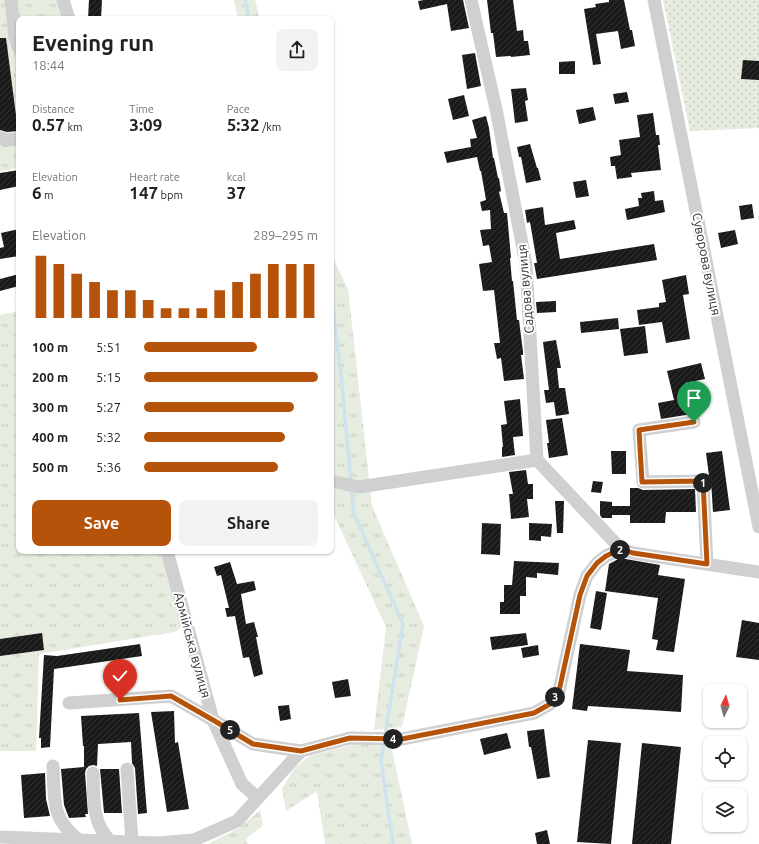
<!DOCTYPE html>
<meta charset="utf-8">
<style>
body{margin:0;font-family:Ubuntu,sans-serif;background:#f2f2f2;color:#222;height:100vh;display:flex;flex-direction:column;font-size:15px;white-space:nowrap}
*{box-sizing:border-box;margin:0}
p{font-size:13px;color:#767676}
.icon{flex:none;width:22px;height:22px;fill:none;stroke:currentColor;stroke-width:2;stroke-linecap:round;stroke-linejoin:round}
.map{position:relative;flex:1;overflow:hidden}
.panel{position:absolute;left:16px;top:16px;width:318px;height:538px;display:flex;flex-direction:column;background:#fff;border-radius:8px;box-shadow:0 1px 3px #0004}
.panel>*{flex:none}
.needle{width:26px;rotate:5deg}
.tools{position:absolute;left:703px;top:684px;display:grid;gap:8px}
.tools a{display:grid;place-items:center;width:44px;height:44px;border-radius:8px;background:#fff;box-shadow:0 1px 3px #0004;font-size:20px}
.pin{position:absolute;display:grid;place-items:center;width:34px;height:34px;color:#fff;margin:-41px -17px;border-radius:50% 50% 50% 0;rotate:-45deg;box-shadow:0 0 4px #0007}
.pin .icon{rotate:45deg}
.km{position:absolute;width:20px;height:20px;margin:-10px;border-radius:50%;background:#222;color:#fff;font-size:11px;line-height:20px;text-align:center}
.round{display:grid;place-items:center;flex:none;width:42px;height:42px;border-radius:8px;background:#f2f2f2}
.summary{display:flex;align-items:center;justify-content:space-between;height:68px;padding:0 16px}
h1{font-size:22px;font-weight:700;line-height:30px}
.metrics{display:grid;grid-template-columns:repeat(3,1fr);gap:6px;height:68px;padding:4px 16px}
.metrics div{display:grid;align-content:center}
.metrics b{font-size:17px;font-weight:700}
.metrics small{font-size:11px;font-weight:400}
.metrics p{font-size:11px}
.chart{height:112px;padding:8px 16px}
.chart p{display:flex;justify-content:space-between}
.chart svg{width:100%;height:72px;margin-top:4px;stroke:#b45309;stroke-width:6}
.action{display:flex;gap:8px;margin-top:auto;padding:8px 16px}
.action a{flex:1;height:46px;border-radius:8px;background:#b45309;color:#fff;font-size:16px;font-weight:700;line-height:46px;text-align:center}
.action a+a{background:#f2f2f2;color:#222}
ul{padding:0 16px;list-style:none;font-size:13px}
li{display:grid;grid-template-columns:64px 48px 1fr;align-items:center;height:30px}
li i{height:10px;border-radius:5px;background:#b45309}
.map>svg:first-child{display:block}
</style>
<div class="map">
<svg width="759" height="844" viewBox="0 0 759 844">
<defs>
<pattern id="grass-tufts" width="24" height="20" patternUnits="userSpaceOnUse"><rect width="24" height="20" fill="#e6ecdf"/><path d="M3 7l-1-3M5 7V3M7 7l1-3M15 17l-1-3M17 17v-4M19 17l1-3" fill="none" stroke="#c6cbc0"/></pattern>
<pattern id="park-dots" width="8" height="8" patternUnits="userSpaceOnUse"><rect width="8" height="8" fill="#e6ecdf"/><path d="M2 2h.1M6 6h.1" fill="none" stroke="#c6cbc0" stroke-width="1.8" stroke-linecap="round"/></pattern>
<pattern id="building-hatch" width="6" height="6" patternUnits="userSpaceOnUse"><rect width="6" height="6" fill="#1a1a1a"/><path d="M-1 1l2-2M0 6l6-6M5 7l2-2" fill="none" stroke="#333"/></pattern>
</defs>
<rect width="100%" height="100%" fill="#fff"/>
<g fill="url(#grass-tufts)">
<polygon points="0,0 61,0 67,19 19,19 19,167 0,172"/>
<polygon points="234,0 255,0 260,19 238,19"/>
<polygon points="331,254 348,289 372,506 424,626 402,727 374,730 386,627 331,509"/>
<polygon points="19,311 19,551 163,551 184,626 174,632 39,654 36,751 0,751 0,315"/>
<polygon points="360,743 391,745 412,844 325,844 317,791 286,811 282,788 295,768 309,756"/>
<polygon points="260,810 263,826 246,838 248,844 208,844 239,828"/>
</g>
<polygon fill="url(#park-dots)" points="663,0 759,0 759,128 690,131"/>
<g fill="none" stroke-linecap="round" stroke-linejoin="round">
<g stroke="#cfe2ee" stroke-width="3.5">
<polyline points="245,0 249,19"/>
<polyline points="331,291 341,375 351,482"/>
<polyline points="351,489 354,514 403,624 381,761 393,844"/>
</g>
</g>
<g fill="url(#building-hatch)">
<polygon points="89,0 102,0 101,19 88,19"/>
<polygon points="424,0 463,0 469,28 451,31 447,4 420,10 418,1"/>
<polygon points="487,0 513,0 517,31 523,30 524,41 528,41 530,55 511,57 511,56 496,57 493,33 491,33"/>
<polygon points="609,0 624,0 630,30 632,30 635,46 621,49 618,31 596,34 601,64 593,65 584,9 596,7 595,4 609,2"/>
<polygon points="0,38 6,38 18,131 7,132 0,130"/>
<polygon points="475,53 481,86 467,89 462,55"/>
<polygon points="743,60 759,61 759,80 741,79"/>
<polygon points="575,61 575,74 559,74 559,62"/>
<polygon points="526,88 528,100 525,101 528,121 515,123 511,89"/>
<polygon points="627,92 629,102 615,104 613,94"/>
<polygon points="464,95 469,116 453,120 448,99"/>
<polygon points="593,107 596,120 579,124 576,110"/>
<polygon points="653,113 656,135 659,135 660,145 658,145 661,170 631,173 632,177 617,179 615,166 611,166 610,157 621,155 619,140 640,137 637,115"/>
<polygon points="486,116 489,128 493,158 494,158 498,178 499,178 501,191 499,192 504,213 507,213 511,258 510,258 512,281 513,281 517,320 519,320 523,352 523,355 521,355 524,379 504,381 501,358 497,359 494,343 500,343 494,290 483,291 479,264 492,262 489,245 483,246 480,230 491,229 490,210 482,211 480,202 486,200 481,171 480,171 477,157 447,163 444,152 471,147 470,139 477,138 472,120"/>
<polygon points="530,144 537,168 538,168 541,180 526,183 521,157 519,157 517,147"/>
<polygon points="19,170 19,186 0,190 0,173"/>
<polygon points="586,180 589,196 576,198 573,182"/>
<polygon points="654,191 655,201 663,200 665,212 627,220 625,209 639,206 638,198 642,198 641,193"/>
<polygon points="752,204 754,218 741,220 739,206"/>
<polygon points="543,207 545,225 574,220 576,229 556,233 560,259 654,244 657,260 537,279 534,263 537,263 530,222 527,223 525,210"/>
<polygon points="19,229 19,256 0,259 0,248 4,247 1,233"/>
<polygon points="735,230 738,244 721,248 718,233"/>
<polygon points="19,274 19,286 0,291 0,279"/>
<polygon points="686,275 689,294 683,295 690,339 666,343 662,322 639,325 637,310 659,307 659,303 666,302 662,280"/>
<polygon points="556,301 556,312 537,313 536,302"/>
<polygon points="618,318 619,329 581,333 580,322"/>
<polygon points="645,326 648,353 624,356 620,329"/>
<polygon points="556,340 561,368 557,368 559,388 565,388 569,414 556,416 554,402 546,403 544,390 549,390 543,342"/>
<polygon points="701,363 705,379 685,383 692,414 661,419 658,403 674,400 667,371"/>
<polygon points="520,399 523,436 513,437 515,455 502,457 502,447 503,447 501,425 507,424 504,401"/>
<polygon points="562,418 568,455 549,458 547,443 549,443 546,420"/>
<polygon points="611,451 626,451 626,474 612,474"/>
<polygon points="722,451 730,510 713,512 711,481 709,476 706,453"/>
<polygon points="526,470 528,484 533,484 533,499 527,499 529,517 511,519 509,494 513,494 509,472"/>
<polygon points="593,481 603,482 601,493 591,492"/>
<polygon points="630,488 638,488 643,490 695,489 696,512 666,512 665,523 630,523 630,515 612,515 612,518 602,518 600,515 600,501 612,502 612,506 630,506"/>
<polygon points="555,501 564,501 563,533 557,533"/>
<polygon points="482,523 501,524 500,555 481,554"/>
<polygon points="529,523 552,524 551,537 541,536 541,541 529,540"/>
<polygon points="620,558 660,565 658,575 685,579 674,652 656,650 658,640 652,639 658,598 605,591 609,564"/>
<polygon points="514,561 559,563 558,575 537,573 537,578 526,577 526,596 520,596 520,614 500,614 500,602 504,602 504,585 512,585"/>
<polygon points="230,562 237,584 254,581 256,590 241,594 246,624 254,622 258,637 256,637 263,674 254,677 249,657 243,658 235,616 227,617 225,608 229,608 221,575 217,576 214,567"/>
<polygon points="596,591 607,593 601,630 590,628"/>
<polygon points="742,620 759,623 759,660 736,657"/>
<polygon points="42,633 44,650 0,656 0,639"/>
<polygon points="526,633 528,645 492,650 490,637"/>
<polygon points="140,644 142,656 54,669 50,747 41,748 41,738 39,738 44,655 57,656"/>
<polygon points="580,644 630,650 627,671 683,675 681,712 588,706 587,711 572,709"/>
<polygon points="538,645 539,655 523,658 521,648"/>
<polygon points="348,679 351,696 335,698 332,682"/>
<polygon points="289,705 291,719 280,721 278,706"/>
<polygon points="174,711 175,743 178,742 189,809 167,812 151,712"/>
<polygon points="139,713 147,813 138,814 135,768 132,763 131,742 98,744 97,766 93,765 89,766 86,769 85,773 88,814 85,814 86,817 69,818 64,805 61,769 84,767 84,746 83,746 81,716"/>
<polygon points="544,729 550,777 537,779 531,747 529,747 527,731"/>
<polygon points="507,733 511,748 484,755 480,739"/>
<polygon points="588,740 621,743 611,844 577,842"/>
<polygon points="642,743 681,747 671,844 632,844"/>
<polygon points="100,769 119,769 122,813 104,813"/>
<polygon points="45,773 46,799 50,816 24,818 21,775"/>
<polygon points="547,830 550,844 537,844 535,833"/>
</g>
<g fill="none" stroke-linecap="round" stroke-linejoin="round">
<g stroke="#d0d0d0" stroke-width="13">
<polyline points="11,0 15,38 19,49"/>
<polyline points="63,0 69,19"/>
<polyline points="471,0 496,109 526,264 537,460 621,549"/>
<polyline points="654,0 759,527"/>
<polyline points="0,138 6,140 19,139"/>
<polyline points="694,422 639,430 643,482 703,481 707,564"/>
<polyline points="331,481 359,487 537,460"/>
<polyline points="167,551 213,720 242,784 258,798"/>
<polyline points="69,703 171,696 213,720 253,744 301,751 350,738 402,739 534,713 550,704 559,691 580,595 587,576 597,563 606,556 621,549 633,553 759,572"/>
<path d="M53 766C55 799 50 818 79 840"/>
<polyline points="127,769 132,842"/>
<path d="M93 773C94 798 91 821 110 841"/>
<polyline points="0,837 157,843 194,840 237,821 301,751"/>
</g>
</g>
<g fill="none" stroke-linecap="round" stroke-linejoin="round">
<g stroke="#fff" stroke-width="8">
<polyline id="route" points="120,700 171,696 213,720 253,744 301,751 350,738 402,739 534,713 550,704 559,691 580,595 587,576 597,563 606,556 621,549 633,553 707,564 703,481 642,482 639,430 694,422"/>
</g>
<use href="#route" stroke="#b45309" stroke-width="5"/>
</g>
<g text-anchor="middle" stroke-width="4" stroke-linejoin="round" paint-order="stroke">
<g font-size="13" fill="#333" stroke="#fff">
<text transform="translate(707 264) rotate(79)" y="5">Суворова вулиця</text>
<text transform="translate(525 289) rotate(-95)" y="5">Садова вулиця</text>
<text transform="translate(193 645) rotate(75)" y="5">Армійська вулиця</text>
</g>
</g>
</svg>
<div class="tools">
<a><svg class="needle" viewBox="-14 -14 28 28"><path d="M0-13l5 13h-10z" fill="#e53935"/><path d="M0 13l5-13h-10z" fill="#767676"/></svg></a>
<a><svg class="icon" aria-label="locate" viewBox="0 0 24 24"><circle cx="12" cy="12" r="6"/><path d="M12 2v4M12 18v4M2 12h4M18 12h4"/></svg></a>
<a><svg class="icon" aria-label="layers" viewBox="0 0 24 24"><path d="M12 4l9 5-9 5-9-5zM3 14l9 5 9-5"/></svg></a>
</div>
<div class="pin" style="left:694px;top:422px;background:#1e9e55"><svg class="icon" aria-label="arrive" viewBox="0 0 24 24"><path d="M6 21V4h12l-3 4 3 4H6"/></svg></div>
<div class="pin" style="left:120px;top:700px;background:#d93025"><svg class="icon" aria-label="check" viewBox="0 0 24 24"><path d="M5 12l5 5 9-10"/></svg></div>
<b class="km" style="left:703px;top:483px">1</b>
<b class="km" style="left:620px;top:550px">2</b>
<b class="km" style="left:555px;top:697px">3</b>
<b class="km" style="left:393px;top:739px">4</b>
<b class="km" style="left:230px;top:730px">5</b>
<section class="panel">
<div class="summary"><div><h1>Evening run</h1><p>18:44</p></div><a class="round"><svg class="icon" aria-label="share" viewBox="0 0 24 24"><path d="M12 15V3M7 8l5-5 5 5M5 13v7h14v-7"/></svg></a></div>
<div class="metrics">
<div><p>Distance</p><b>0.57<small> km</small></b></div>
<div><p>Time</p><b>3:09</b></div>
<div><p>Pace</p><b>5:32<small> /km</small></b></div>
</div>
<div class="metrics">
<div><p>Elevation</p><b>6<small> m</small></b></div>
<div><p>Heart rate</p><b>147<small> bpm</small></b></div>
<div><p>kcal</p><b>37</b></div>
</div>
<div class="chart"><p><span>Elevation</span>289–295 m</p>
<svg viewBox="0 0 160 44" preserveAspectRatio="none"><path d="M5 44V6M15 44V11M25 44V17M35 44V22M45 44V27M55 44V27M65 44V33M75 44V38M85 44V38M95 44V38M105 44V27M115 44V22M125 44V17M135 44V11M145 44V11M155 44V11"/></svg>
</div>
<ul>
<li><b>100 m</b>5:51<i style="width:65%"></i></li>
<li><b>200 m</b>5:15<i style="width:100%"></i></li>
<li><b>300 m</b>5:27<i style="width:86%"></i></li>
<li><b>400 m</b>5:32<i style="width:81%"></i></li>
<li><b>500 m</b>5:36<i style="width:77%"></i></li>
</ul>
<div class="action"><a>Save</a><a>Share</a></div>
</section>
</div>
